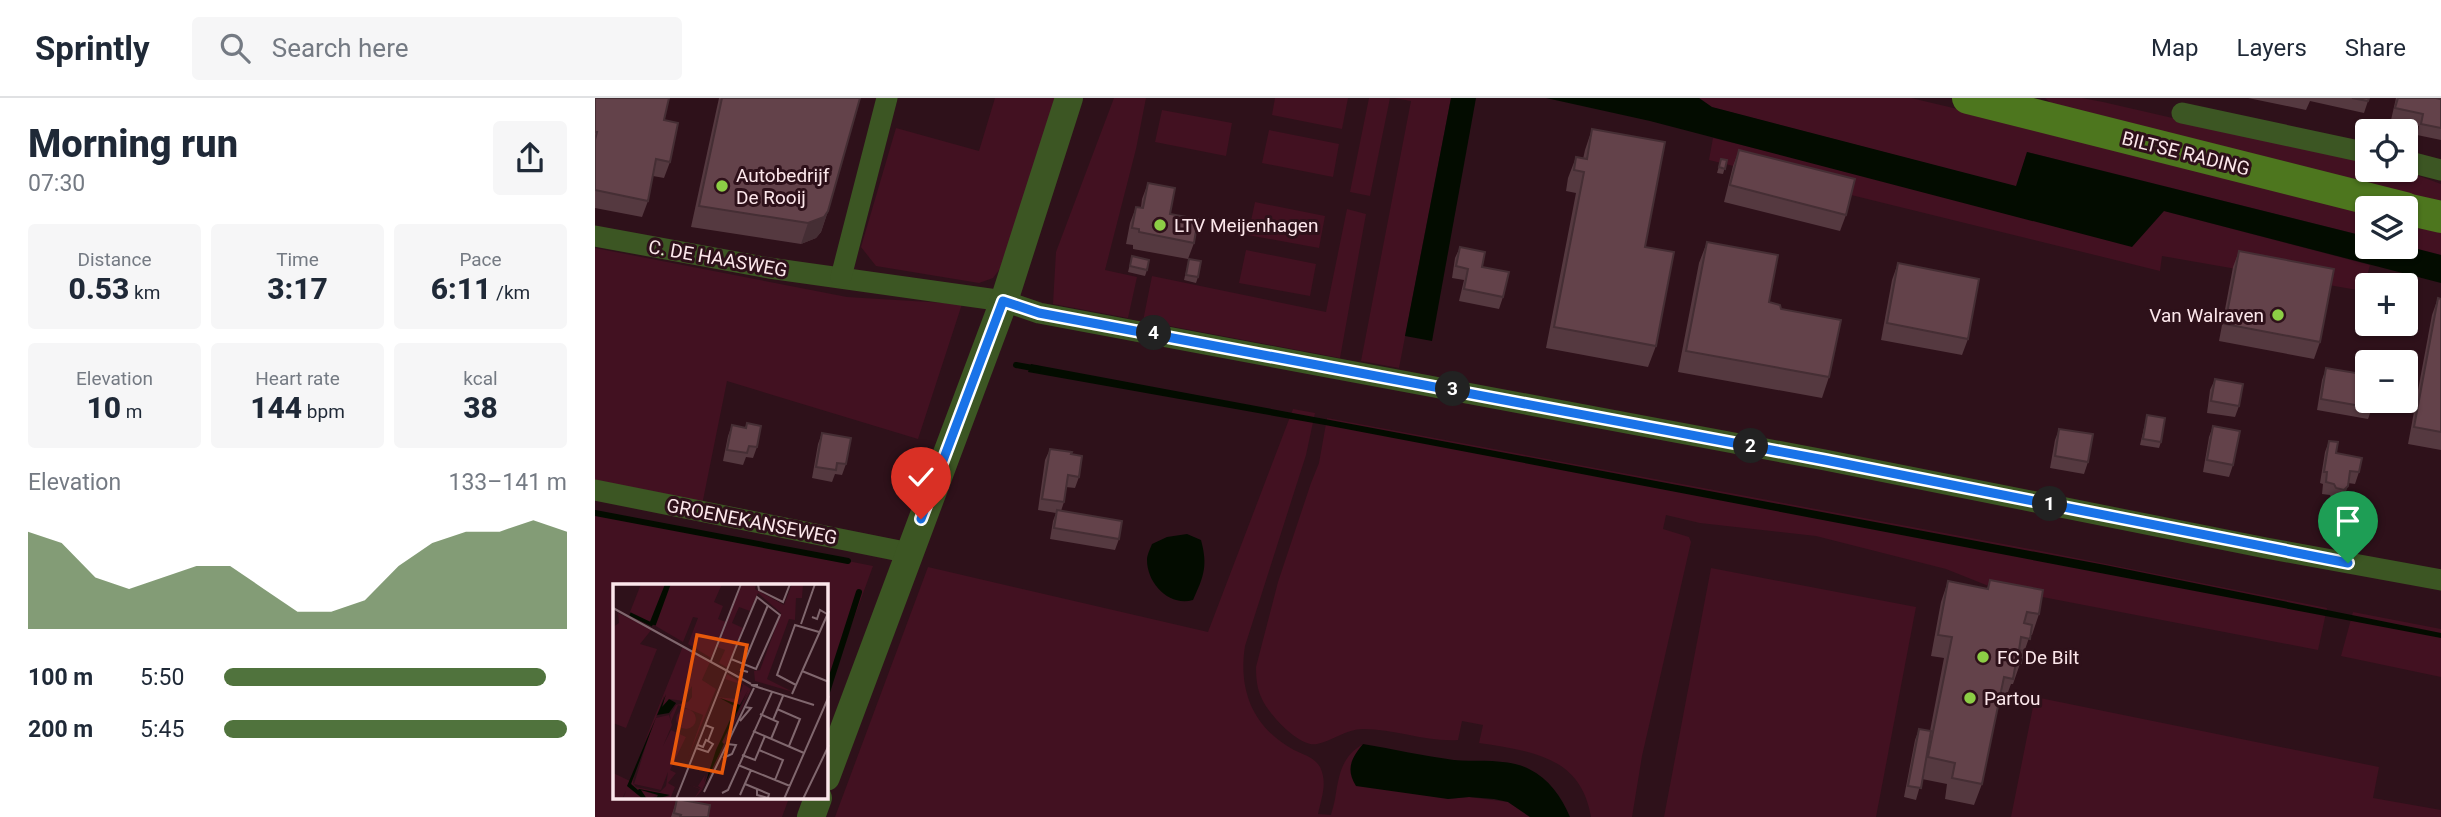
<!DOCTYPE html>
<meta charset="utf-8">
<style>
body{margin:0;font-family:Roboto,sans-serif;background:#f6f6f7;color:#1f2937;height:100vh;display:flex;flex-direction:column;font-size:26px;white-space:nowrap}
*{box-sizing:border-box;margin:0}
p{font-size:23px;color:#747a83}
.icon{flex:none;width:38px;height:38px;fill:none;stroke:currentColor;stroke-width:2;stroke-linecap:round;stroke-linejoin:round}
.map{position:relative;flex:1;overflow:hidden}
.details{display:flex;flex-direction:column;background:#fff;width:595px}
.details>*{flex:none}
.controls{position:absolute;left:1760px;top:21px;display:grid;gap:14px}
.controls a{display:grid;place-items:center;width:63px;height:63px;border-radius:7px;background:#fff;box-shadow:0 2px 5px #0004;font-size:35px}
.pin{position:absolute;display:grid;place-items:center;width:60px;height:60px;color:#fff;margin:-72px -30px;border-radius:50% 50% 50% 0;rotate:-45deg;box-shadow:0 0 7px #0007}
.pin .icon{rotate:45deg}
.km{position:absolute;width:35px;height:35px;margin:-18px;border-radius:50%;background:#222;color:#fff;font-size:19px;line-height:35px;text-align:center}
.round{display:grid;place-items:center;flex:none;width:74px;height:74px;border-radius:7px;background:#f6f6f7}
.overview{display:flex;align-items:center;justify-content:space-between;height:119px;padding:0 28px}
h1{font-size:38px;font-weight:800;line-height:52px}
.figures{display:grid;grid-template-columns:repeat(3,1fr);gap:10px;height:119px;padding:7px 28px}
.figures div{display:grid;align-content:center;border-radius:7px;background:#f6f6f7;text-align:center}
.figures b{font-size:30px;font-weight:800}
.figures small{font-size:19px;font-weight:400}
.figures p{font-size:19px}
.chart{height:196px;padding:14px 28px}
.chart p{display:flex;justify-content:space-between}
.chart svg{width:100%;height:126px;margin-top:7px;fill:#50733d;opacity:.7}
ul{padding:0 28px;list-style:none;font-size:23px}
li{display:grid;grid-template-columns:112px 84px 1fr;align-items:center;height:52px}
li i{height:18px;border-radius:9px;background:#50733d}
header{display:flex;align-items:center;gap:42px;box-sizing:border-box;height:98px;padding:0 35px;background:#fff;border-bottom:2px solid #e0e1e3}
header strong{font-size:33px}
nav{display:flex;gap:38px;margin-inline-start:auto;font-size:24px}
.search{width:490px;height:63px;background:#f6f6f7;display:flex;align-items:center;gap:18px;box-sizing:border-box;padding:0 24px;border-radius:7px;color:#747a83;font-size:26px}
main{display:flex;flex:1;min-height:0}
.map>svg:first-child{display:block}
</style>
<header>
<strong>Sprintly</strong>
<div class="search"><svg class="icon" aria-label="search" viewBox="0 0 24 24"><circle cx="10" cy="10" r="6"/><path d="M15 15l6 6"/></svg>Search here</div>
<nav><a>Map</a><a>Layers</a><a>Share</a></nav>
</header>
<main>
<section class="details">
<div class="overview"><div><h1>Morning run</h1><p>07:30</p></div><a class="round"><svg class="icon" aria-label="share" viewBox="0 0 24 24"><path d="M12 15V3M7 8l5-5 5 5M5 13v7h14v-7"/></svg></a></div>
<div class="figures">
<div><p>Distance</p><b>0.53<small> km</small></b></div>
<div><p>Time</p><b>3:17</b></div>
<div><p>Pace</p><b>6:11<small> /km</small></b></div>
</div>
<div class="figures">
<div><p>Elevation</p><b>10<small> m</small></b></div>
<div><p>Heart rate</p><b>144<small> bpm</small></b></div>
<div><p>kcal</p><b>38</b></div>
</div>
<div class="chart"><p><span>Elevation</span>133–141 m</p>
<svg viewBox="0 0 160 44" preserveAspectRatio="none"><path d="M0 44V10L10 14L20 26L30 30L40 26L50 22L60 22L70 30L80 38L90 38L100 34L110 22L120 14L130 10L140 10L150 6L160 10V44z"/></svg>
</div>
<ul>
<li><b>100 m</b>5:50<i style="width:94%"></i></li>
<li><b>200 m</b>5:45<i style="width:100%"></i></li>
</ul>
</section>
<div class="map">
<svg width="1846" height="719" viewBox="0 0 1846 719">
<rect width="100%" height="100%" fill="#2e111a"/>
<g fill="#421121">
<polygon points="400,0 461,0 410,164 398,180 384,185 281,168 266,149 301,30 384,53"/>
<polygon points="519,0 551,0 541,51 510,172 542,179 533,220 458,206 461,154"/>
<polygon points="680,0 753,0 747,31 677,17"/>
<polygon points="774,0 795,0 775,98 755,94"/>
<polygon points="799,0 856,0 804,270 766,263 816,3"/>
<polygon points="1104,0 1316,0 1515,47 1773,113 1773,139 1432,54 1422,89 1116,9"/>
<polygon points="1450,0 1487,0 1508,4 1773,65 1773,72 1808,72 1846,86 1846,108 1458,7"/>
<polygon points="567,12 637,25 631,58 560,44"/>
<polygon points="674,32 744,46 738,79 667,65"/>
<polygon points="1118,40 1188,57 1569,113 1775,167 1768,193 1567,158 1565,173 1114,62"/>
<polygon points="660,104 730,118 724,150 653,137"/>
<polygon points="752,111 771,116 745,260 548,223 557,178 731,214"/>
<polygon points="1811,122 1846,131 1846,157 1811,148"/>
<polygon points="0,150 252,199 367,206 323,341 132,283 107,407 0,386"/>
<polygon points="651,152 721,166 715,198 644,185"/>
<path d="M698 311 720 315 711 357 650 548C643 592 658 630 699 652 709 657 719 659 725 669 733 685 726 701 723 716L736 717C737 712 739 707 740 701 744 677 746 659 768 646L853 701 874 699 913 704 935 719H240L333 469 613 534Z"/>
<path d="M732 320 1441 452 1732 510 1723 552 1396 489 1351 471 1221 438 1105 425 1071 417 1068 431 1094 439 1096 444 1047 658 1037 719H996C986 658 936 653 884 645L888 627 867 623 863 642C831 644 800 631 768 631 751 631 737 643 722 646 704 650 673 615 667 601 662 591 661 580 661 569L683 484 716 385 724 365Z"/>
<polygon points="0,413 278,468 231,597 231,488 19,488 19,700 194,700 187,719 0,719"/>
<polygon points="1116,470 1321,509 1281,719 1069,719"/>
<polygon points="1758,514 1846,531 1846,579 1746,558"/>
<polygon points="1440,599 1784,669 1778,700 1846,712 1846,719 1416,719"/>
</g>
<g fill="#030c00">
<polygon points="856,0 881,0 837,243 810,238"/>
<polygon points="951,0 1104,0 1117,9 1421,88 1432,54 1773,139 1773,149 1811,148 1846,157 1846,185 1569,113 1537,149 1055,23"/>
<polygon points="436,266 1510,467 1846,535 1846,540 730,327 433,274"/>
<path d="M592 436 606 442C613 468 609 478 598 502 575 509 552 486 552 462 552 457 555 451 557 446L572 439Z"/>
<path d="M768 646C798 651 829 658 859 662 882 664 913 660 934 671 954 681 966 698 975 719H935L913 704 899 701 874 699 853 701 761 688C750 671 757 659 768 646Z"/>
</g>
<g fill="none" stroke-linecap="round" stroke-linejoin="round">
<g stroke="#030c00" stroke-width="6">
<polyline points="421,267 443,271"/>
<polyline points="0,415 253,463"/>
<polyline points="231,597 264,494"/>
</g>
<g stroke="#3c5623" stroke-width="21">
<polyline points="1587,15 1773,55"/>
<polyline points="1811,63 1846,72"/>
<polyline points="0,138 174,170 409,203 444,215 1230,362 1671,450 1846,482"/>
<polyline points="246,179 292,0"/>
<polyline points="0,392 315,455"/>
</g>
<g stroke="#3c5623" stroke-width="28">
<polyline points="231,679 409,203 474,0"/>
<polyline points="216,719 223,700"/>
</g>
<g stroke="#4d761e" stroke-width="32">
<polyline points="1373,0 1810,110"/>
<polyline points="1811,111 1846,119"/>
</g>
</g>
<g fill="#553940">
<polygon points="0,0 69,22 75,64 69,80 58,78 53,103 47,119 0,110"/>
<polygon points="124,0 265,0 233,113 226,134 221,140 206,146 96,129"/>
<polygon points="1653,0 1774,0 1769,15 1715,3 1711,12"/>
<polygon points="1801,0 1841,0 1846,1 1846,42 1822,37 1824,28 1796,22"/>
<polygon points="997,31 1050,149 1061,248 1053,269 951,250 981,95 971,93 973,80 981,59 988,61 990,52"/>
<polygon points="1144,52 1251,117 1245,133 1129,104 1138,68"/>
<polygon points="1126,61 1132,62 1128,76 1122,75"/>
<polygon points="553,85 575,116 599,145 593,161 538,151 538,147 531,146 535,125 541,109 546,109 547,101"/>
<polygon points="1112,144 1174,204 1186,211 1234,279 1227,300 1083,274 1104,165"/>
<polygon points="865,149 887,169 908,199 904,211 864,203 869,182 857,180 860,160"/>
<polygon points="1644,153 1725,244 1719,261 1624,243 1638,169"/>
<polygon points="537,158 552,172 550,178 533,174"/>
<polygon points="594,161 603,179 601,185 589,182"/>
<polygon points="1303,165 1373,241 1367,257 1286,242 1297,182"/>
<polygon points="1843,200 1846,201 1846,352 1813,346 1837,217"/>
<polygon points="1731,270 1777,310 1773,321 1722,312 1727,282"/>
<polygon points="1620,281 1644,308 1640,319 1612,315 1615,292"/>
<polygon points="1552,317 1566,344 1564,350 1545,347"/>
<polygon points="152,325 162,349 158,360 151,359 148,367 128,363 133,338 137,327 150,330"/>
<polygon points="1618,328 1638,367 1634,379 1608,374 1614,339"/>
<polygon points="1464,331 1493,364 1489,376 1455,370 1460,342"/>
<polygon points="227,335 251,366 247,377 240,376 237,384 217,380 223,346"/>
<polygon points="1734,343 1741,355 1764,374 1760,386 1753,385 1749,399 1745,403 1737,402 1735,397 1727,396 1728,386 1725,385 1730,354"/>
<polygon points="455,351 476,356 484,379 480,390 471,389 469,404 466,413 524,441 520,452 455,441 458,423 461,415 443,412 450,362"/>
<polygon points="1395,482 1444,516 1437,537 1435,537 1418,586 1416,586 1410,602 1404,601 1387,686 1379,707 1350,701 1352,686 1327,681 1321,702 1309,699 1320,642 1324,631 1335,633 1349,560 1336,558 1346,504 1353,483 1392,491"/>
<polygon points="82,701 113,719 76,719"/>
</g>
<g fill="#452e34">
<polygon points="233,113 226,134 221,140 206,146 213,125"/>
<polygon points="1753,388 1749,399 1745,403 1749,392"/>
</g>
<g fill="#63424a" stroke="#452e34" stroke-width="2">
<polygon points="0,0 74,0 69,22 83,25 75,64 61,61 53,103 0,92 0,42 2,34 0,34"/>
<polygon points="127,0 265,0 233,113 229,119 213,125 104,108"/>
<polygon points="1757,0 1774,0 1773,3"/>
<polygon points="1803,0 1841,0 1846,1 1846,30 1826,26 1828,16 1800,10"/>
<polygon points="997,31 1070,44 1050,149 1079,154 1061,248 959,229 989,74 979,72 981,59 992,61"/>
<polygon points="1144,52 1260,81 1251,117 1135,87"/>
<polygon points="1126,61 1132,62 1130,71 1124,69"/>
<polygon points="553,85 580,90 575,116 603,121 599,145 544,134 544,131 537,130 541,109 548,110"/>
<polygon points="1112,144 1183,157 1174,204 1185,207 1186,211 1246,222 1234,279 1091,253"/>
<polygon points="865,149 890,154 887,169 914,174 908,199 869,191 873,171 861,168"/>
<polygon points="1644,153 1739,171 1725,244 1630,226"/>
<polygon points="537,158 554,162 552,172 535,168"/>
<polygon points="594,161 606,163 603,179 591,177"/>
<polygon points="1303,165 1384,181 1373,241 1292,225"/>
<polygon points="1843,200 1846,201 1846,334 1819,329"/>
<polygon points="1731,270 1773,277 1773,303 1778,303 1777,310 1726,301"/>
<polygon points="1620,281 1648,286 1644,308 1616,303"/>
<polygon points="1552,317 1570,320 1566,344 1548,341"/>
<polygon points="152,325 166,328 162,349 154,348 152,355 132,352 137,327 151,330"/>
<polygon points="1618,328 1645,333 1638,367 1612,362"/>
<polygon points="1464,331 1498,336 1493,364 1460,358"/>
<polygon points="227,335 256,340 251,366 242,365 241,372 221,369"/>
<polygon points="1734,343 1743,344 1741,355 1767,360 1764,374 1755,373 1753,388 1749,392 1741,390 1739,386 1731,384 1732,374 1729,374"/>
<polygon points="455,351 477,354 476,356 487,358 484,379 473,377 469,404 447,401"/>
<polygon points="462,412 527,423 524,441 459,430"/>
<polygon points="1395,482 1448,492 1444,516 1432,514 1429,525 1437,527 1435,541 1426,539 1424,552 1428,553 1426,565 1421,564 1418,581 1409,579 1387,686 1357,680 1360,665 1333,659 1357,539 1343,537 1353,483 1393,491"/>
<polygon points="1324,631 1336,633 1326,690 1313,688"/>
<polygon points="82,701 115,707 113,719 85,719 86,717 79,715"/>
</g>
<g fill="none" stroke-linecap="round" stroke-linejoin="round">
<g stroke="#fff" stroke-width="14">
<polyline id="route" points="326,421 408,203 444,215 1230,362 1753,465"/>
</g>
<use href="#route" stroke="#1a73e8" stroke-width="9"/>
</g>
<g fill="#8cce45" stroke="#2e111a" stroke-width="2.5">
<circle cx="127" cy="88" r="7"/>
<circle cx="565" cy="127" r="7"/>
<circle cx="1683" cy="217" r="7"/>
<circle cx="1388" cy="559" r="7"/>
<circle cx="1375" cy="600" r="7"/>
</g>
<g text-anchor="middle" stroke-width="6" stroke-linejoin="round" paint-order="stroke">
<g font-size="19" fill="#fce7eb" stroke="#2e111a">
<text transform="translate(1591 55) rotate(14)" y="7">BILTSE RADING</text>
<text transform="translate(123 160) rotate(10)" y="7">C. DE HAASWEG</text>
<text transform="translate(157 423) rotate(11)" y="7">GROENEKANSEWEG</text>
</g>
<g font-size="19" fill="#fce7eb" stroke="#2e111a" text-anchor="start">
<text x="141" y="84">Autobedrijf<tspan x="141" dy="22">De Rooij</tspan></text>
<text x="579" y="134">LTV Meijenhagen</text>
<text x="1669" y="224" text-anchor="end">Van Walraven</text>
<text x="1402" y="566">FC De Bilt</text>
<text x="1389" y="607">Partou</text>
</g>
</g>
<g transform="translate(18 486)">
<rect width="215" height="215" fill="#2e111a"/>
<path d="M28 0H54L40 40 17 28ZM56 0H109L101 18 110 22 105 35 113 38 98 74 75 60 85 34 80 33 70 58 41 41ZM128 0H143L142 5 171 21 179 0H190L189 14H183L182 36 176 35 154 95 180 108 142 97 141 87 147 86 168 29 145 9 137 27 126 23 119 39 130 44 115 84 106 79 112 66 104 63ZM5 29 39 45 27 60 44 65 13 144 0 139V43L6 39ZM70 62 97 78 89 96 103 105 75 174 90 131 65 121 58 138 57 131 63 121 75 118 79 113V102L70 117 57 115 50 123 51 112 43 134 56 131 59 141 50 162 58 146 73 153 57 186 63 189 55 199 62 203 57 215H44L57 212 33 208 45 211 34 215 19 202 18 198 21 191 20 199 23 203 47 208 53 202 55 188 48 206 21 200 38 145 31 159ZM114 90 138 105 89 206 81 215 87 205 77 201 89 205 85 202 92 191 91 198 135 109 127 121 104 113 124 115 128 107 130 101 112 95ZM63 135a10 10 0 1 1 20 0a10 10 0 1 1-20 0ZM0 189 17 197 15 202 30 215H10L13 207 9 215H0Z" fill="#421121"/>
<path d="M135 106 109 158 111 160 92 200 103 166 123 123 107 114 127 121ZM53 110 49 123 56 115 63 119 56 129 44 131 18 200 25 206 26 205 57 211 43 215 45 211 28 206 34 215H30L14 202Z" fill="#030c00"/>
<path fill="none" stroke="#030c00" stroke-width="3.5" d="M17 30 38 40 54 0M41 41 56 0"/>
<path fill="none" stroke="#80676e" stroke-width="2" d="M145 0 146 6 170 18 177 0M0 24 138 100M199 33 204 35 207 26 214 30M188 40 202 0M98 77 128 0M189 87 216 98M135 88 128 86 155 21M145 101H138L201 121M183 101 164 91 182 41 206 48M179 110 216 27M164 125 187 135 176 162M147 130 165 138 158 155M160 136 170 112M127 137 138 124 131 123M92 141 100 144 95 157M140 147 191 169M83 164 95 168 100 160 93 156 90 163 85 161M146 166 170 176 162 196M129 171 142 176 152 152M110 174 119 170 123 161 114 160M125 181 177 202M132 200 156 210 155 214 144 211V205M91 208 141 104M109 209 115 206 159 108M127 211 138 186M63 215 123 63 144 13 167 31 143 85 118 75M171 215 216 112M190 215 216 161"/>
<path fill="#e8590c" fill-opacity="0.15" stroke="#e8590c" stroke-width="3.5" d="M84 51 134 61 109 189 59 179Z"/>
<rect width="215" height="215" fill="none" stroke="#fce7eb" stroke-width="3.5"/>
</g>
</svg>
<div class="controls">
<a><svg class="icon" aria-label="locate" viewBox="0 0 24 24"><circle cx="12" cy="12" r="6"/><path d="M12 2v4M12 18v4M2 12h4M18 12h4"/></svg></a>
<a><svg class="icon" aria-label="layers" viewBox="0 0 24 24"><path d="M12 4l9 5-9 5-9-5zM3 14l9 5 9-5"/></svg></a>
<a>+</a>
<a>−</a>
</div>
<div class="pin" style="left:1753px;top:465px;background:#1e9e55"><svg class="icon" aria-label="arrive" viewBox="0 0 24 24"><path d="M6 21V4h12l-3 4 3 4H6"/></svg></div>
<div class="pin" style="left:326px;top:421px;background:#d93025"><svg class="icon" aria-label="check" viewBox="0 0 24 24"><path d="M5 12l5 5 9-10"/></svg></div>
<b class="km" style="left:1455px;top:406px">1</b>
<b class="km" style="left:1156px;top:348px">2</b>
<b class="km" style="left:858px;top:291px">3</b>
<b class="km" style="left:559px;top:235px">4</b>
</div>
</main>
